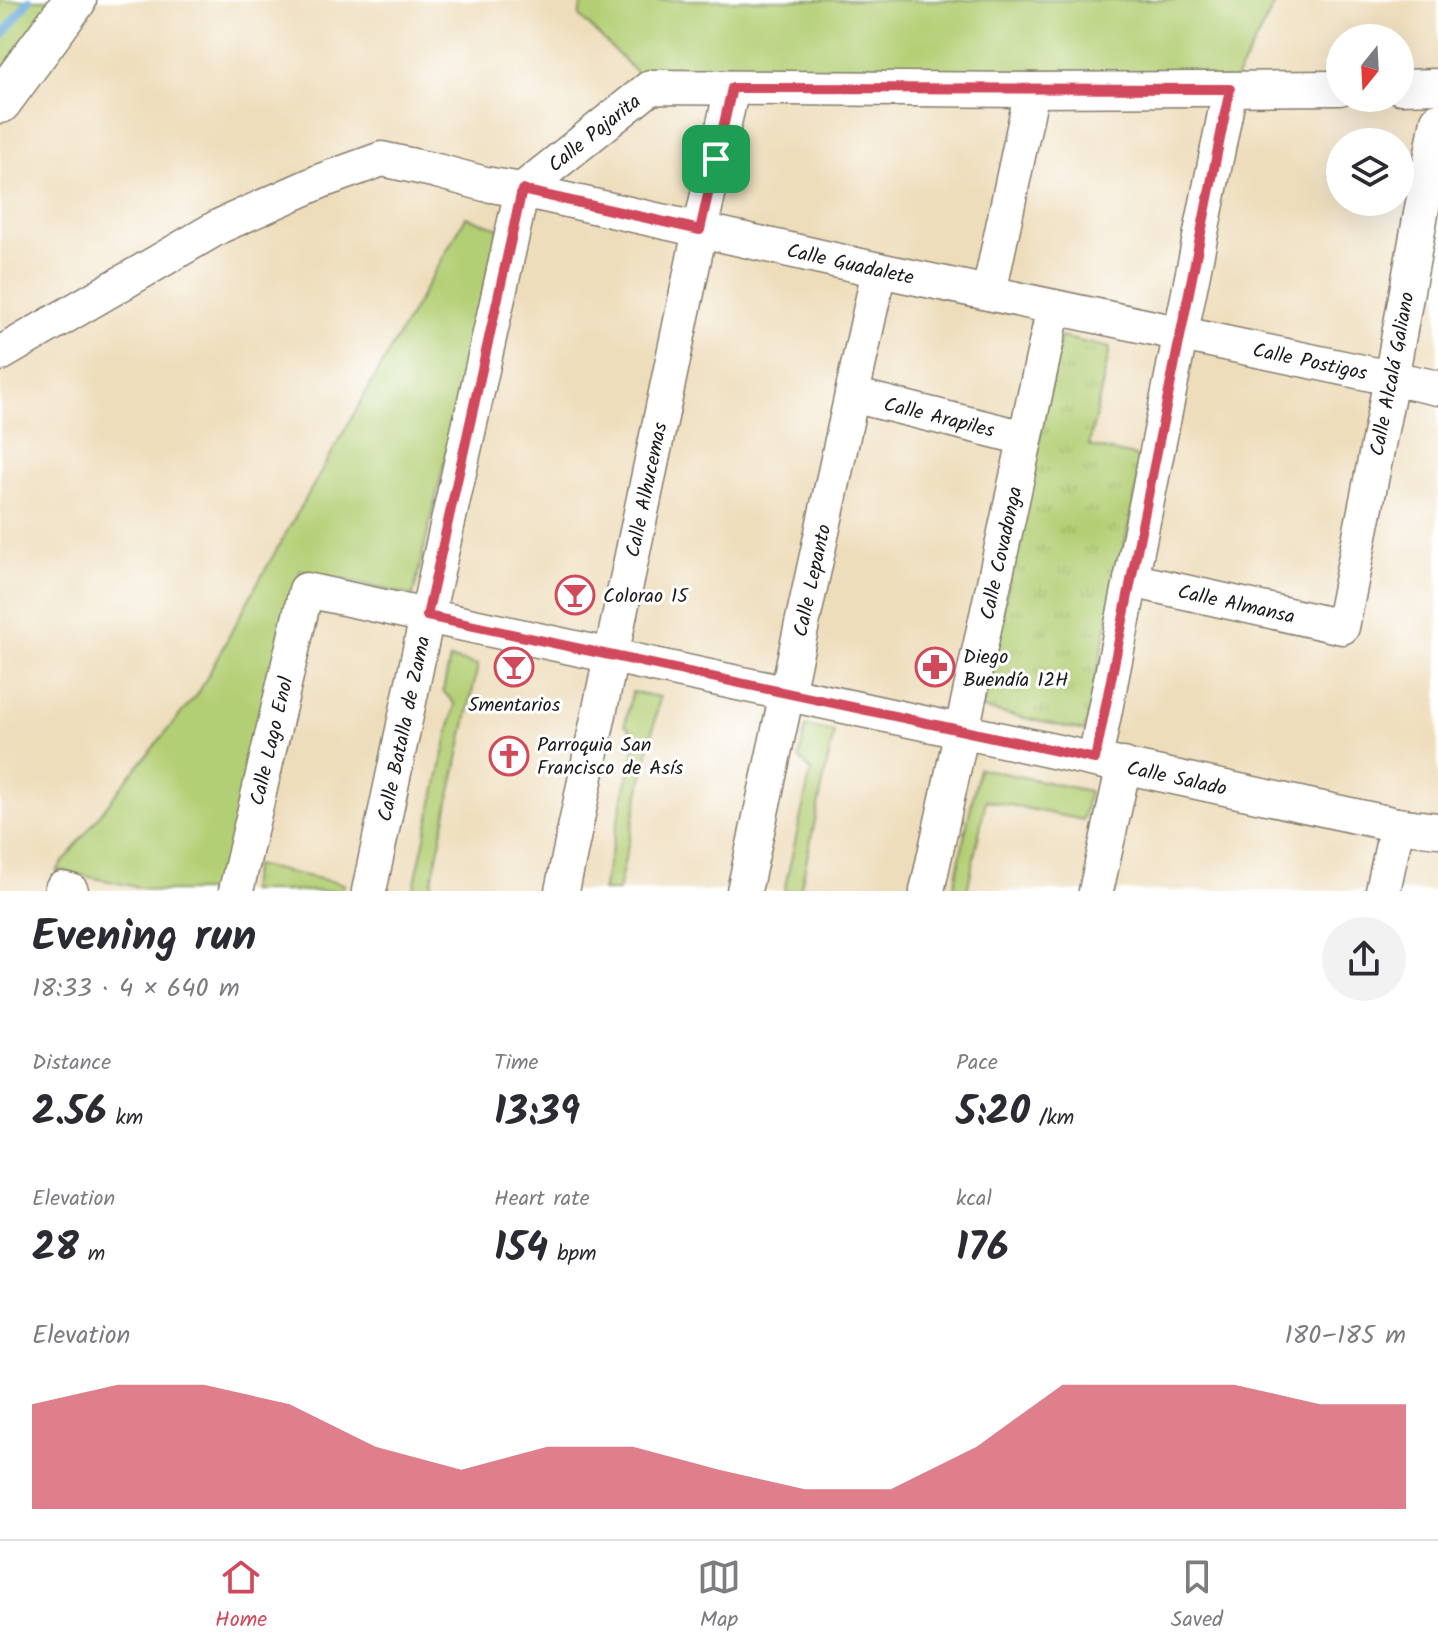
<!DOCTYPE html>
<meta charset="utf-8">
<style>
body{margin:0;font-family:Kalam,sans-serif;background:#f2f2f3;color:#2b2b33;height:100vh;display:flex;flex-direction:column;font-size:30px;white-space:nowrap}
*{box-sizing:border-box;margin:0}
p{font-size:26px;color:#7c7c81}
.icon{flex:none;width:44px;height:44px;fill:none;stroke:currentColor;stroke-width:2;stroke-linecap:round;stroke-linejoin:round}
.map{position:relative;height:891px;overflow:hidden}
.sheet{display:flex;flex-direction:column;background:#fff;flex:1}
.sheet>*{flex:none}
.needle{width:52px;rotate:198deg}
.tools{position:absolute;left:1326px;top:24px;display:grid;gap:16px}
.tools a{display:grid;place-items:center;width:88px;height:88px;border-radius:50%;background:#fff;box-shadow:0 8px 32px #0002;font-size:40px}
.pin{position:absolute;display:grid;place-items:center;width:68px;height:68px;color:#fff;margin:-34px;border-radius:16px;box-shadow:0 4px 12px #0006}
.round{display:grid;place-items:center;flex:none;width:84px;height:84px;border-radius:42px;background:#f2f2f3}
.summary{display:flex;align-items:center;justify-content:space-between;height:136px;padding:0 32px}
h1{font-size:44px;font-weight:600;line-height:60px}
.figures{display:grid;grid-template-columns:repeat(3,1fr);gap:12px;height:136px;padding:8px 32px}
.figures div{display:grid;align-content:center}
.figures b{font-size:40px;font-weight:600}
.figures small{font-size:22px;font-weight:400}
.figures p{font-size:22px}
.chart{height:224px;padding:16px 32px}
.chart p{display:flex;justify-content:space-between}
.chart svg{width:100%;height:144px;margin-top:8px;fill:#d1495b;opacity:.7}
.tab-bar{display:flex;justify-content:space-around;align-items:center;height:112px;border-top:2px solid #e1e1e2;background:#fff;font-size:22px;color:#7c7c81}
.tab-bar a{display:grid;justify-items:center;gap:4px}
.tab-bar .on{color:#d1495b}
.map>svg:first-child{display:block}
</style>
<div class="map">
<svg width="1438" height="891" viewBox="0 0 1438 891">
<defs>
<pattern id="park-tufts" width="24" height="20" patternUnits="userSpaceOnUse" patternTransform="scale(2)"><rect width="24" height="20" fill="#b3cf75"/><path d="M3 7l-1-3M5 7V3M7 7l1-3M15 17l-1-3M17 17v-4M19 17l1-3" fill="none" stroke="#99b165"/></pattern>
</defs>
<rect width="100%" height="100%" fill="#fff"/>
<filter id="ink" filterUnits="userSpaceOnUse"><feTurbulence type="fractalNoise" baseFrequency=".0125" numOctaves="2"/><feDisplacementMap in="SourceGraphic" scale="16" xChannelSelector="R" yChannelSelector="G"/><feConvolveMatrix kernelMatrix="1 2 1 2 8 2 1 2 1" color-interpolation-filters="sRGB"/></filter>
<filter id="wash" filterUnits="userSpaceOnUse"><feTurbulence type="fractalNoise" baseFrequency=".006" numOctaves="4" result="noise"/><feDisplacementMap in="SourceGraphic" scale="32" xChannelSelector="R" yChannelSelector="G"/><feGaussianBlur stdDeviation="1.8" result="paint"/><feColorMatrix in="noise" values="0 0 0 0 0 0 0 0 0 0 0 0 0 0 0 0 0 1.4 0 .05"/><feComposite in="paint" operator="in"/></filter>
<g filter="url(#wash)">
<rect width="100%" height="100%" fill="#edb"/>
<polygon fill="url(#park-tufts)" stroke="#687648" stroke-width="2" points="1061,337 1110,348 1089,446 1143,458 1085,731 982,709"/>
<g fill="#b3cf75" stroke="#687648" stroke-width="2">
<polygon points="0,0 75,0 0,102"/>
<polygon points="583,0 1277,0 1230,89 651,87 579,16"/>
<polygon points="466,217 499,228 413,596 301,570 221,891 156,891 57,870 128,778 199,692 256,586"/>
<polygon points="450,659 478,665 430,890 433,891 413,891 455,704 443,691"/>
<polygon points="632,692 660,697 618,891 602,891 637,736 625,724"/>
<polygon points="806,726 834,732 800,891 784,891 811,771 799,758"/>
<polygon points="979,768 1089,791 1083,820 986,800 967,891 953,891"/>
<polygon points="254,865 344,884 342,891 249,891"/>
</g>
<g fill="none" stroke-linecap="round" stroke-linejoin="round">
<polyline stroke="#68a9dc" stroke-width="8" points="0,39 29,0"/>
</g>
</g>
<g filter="url(#ink)">
<g fill="none" stroke-linecap="round" stroke-linejoin="round">
<g stroke="#857c6c" stroke-width="37">
<g id="minor">
<polyline points="1400,87 1438,86"/>
<path id="s1" d="M522 190 651 87 1032 90 1340 88"/>
<polyline points="989,293 1032,90"/>
<path id="s2" d="M0 354 220 226 321 181 382 159 437 171 485 184 522 190 879 270 1438 388"/>
<path id="s3" d="M852 395 1025 438"/>
<path id="s4" d="M1131 580 1342 627 1391 379 1438 120"/>
<polyline points="1095,759 1230,89"/>
<polyline points="62,889 71,891"/>
<path id="s5" d="M236 891 306 590 1397 825 1438 830"/>
<path id="s6" d="M369 891 427 616 522 190"/>
<path id="s7" d="M562 891 700 230 732 88"/>
<path id="s8" d="M744 891 879 270"/>
<path id="s9" d="M927 891 1054 307"/>
<polyline points="1096,891 1124,765"/>
<polyline points="1383,891 1397,825"/>
</g>
</g>
<g stroke="#857c6c" stroke-width="45">
<polyline id="major" points="0,102 75,0"/>
</g>
<use href="#minor" stroke="#fff" stroke-width="34"/>
<use href="#major" stroke="#fff" stroke-width="42"/>
</g>
</g>
<g fill="none" stroke-linecap="round" stroke-linejoin="round" filter="url(#ink)">
<g stroke="#fff" stroke-width="16">
<polygon id="route" points="732,88 1230,89 1095,759 427,616 522,190 700,230"/>
</g>
<use href="#route" stroke="#d1495b" stroke-width="10"/>
</g>
<defs>
<g id="bar-ring" transform="scale(2)"><circle r="9.5" fill="#fff" stroke="#d1495b" stroke-width="1.5"/><path d="M-6-5H6L.8 .8V4.5H3.5V6h-7V4.5H-.8V.8Z" fill="#d1495b"/></g>
<g id="pharmacy-ring" transform="scale(2)"><circle r="9.5" fill="#fff" stroke="#d1495b" stroke-width="1.5"/><path d="M-2-6h4v4h4v4h-4v4h-4v-4h-4v-4h4Z" fill="#d1495b"/></g>
<g id="church-ring" transform="scale(2)"><circle r="9.5" fill="#fff" stroke="#d1495b" stroke-width="1.5"/><path d="M-1.2-6h2.4v3.5h3.3v2.4h-3.3V6h-2.4V-.1h-3.3v-2.4h3.3Z" fill="#d1495b"/></g>
</defs>
<g fill-rule="evenodd">
<use href="#bar-ring" x="575" y="595"/>
<use href="#bar-ring" x="514" y="667"/>
<use href="#pharmacy-ring" x="935" y="667"/>
<use href="#church-ring" x="509" y="756"/>
</g>
<g text-anchor="middle" stroke-width="6" stroke-linejoin="round" paint-order="stroke">
<g font-size="20" fill="#1c1c1c" stroke="#fff">
<text dy="7" stroke="none"><textPath href="#s1" startOffset="92">Calle Pajarita</textPath></text>
<text dy="7" stroke="none"><textPath href="#s2" startOffset="910">Calle Guadalete</textPath></text>
<text dy="7" stroke="none"><textPath href="#s2" startOffset="1380">Calle Postigos</textPath></text>
<text dy="7" stroke="none"><textPath href="#s4" startOffset="474">Calle Alcalá Galiano</textPath></text>
<text dy="7" stroke="none"><textPath href="#s3" startOffset="90">Calle Arapiles</textPath></text>
<text dy="7" stroke="none"><textPath href="#s7" startOffset="410">Calle Alhucemas</textPath></text>
<text dy="7" stroke="none"><textPath href="#s9" startOffset="346">Calle Covadonga</textPath></text>
<text dy="7" stroke="none"><textPath href="#s8" startOffset="318">Calle Lepanto</textPath></text>
<text dy="7" stroke="none"><textPath href="#s4" startOffset="108">Calle Almansa</textPath></text>
<text dy="7" stroke="none"><textPath href="#s6" startOffset="166">Calle Batalla de Zama</textPath></text>
<text dy="7" stroke="none"><textPath href="#s5" startOffset="154">Calle Lago Enol</textPath></text>
<text dy="7" stroke="none"><textPath href="#s5" startOffset="1200">Calle Salado</textPath></text>
</g>
<g font-size="20" fill="#1c1c1c" stroke="#fff" text-anchor="start">
<text x="603" y="602">Colorao 15</text>
<text x="963" y="663">Diego<tspan x="963" dy="23">Buendía 12H</tspan></text>
<text x="514" y="711" text-anchor="middle">5mentarios</text>
<text x="537" y="751">Parroquia San<tspan x="537" dy="23">Francisco de Asís</tspan></text>
</g>
</g>
</svg>
<div class="tools">
<a><svg class="needle" viewBox="-14 -14 28 28"><path d="M0-13l5 13h-10z" fill="#e53935"/><path d="M0 13l5-13h-10z" fill="#7c7c81"/></svg></a>
<a><svg class="icon" aria-label="layers" viewBox="0 0 24 24"><path d="M12 4l9 5-9 5-9-5zM3 14l9 5 9-5"/></svg></a>
</div>
<div class="pin" style="left:716px;top:159px;background:#1e9e55"><svg class="icon" aria-label="arrive" viewBox="0 0 24 24"><path d="M6 21V4h12l-3 4 3 4H6"/></svg></div>
</div>
<section class="sheet">
<div class="summary"><div><h1>Evening run</h1><p>18:33 · 4 × 640 m</p></div><a class="round"><svg class="icon" aria-label="share" viewBox="0 0 24 24"><path d="M12 15V3M7 8l5-5 5 5M5 13v7h14v-7"/></svg></a></div>
<div class="figures">
<div><p>Distance</p><b>2.56<small> km</small></b></div>
<div><p>Time</p><b>13:39</b></div>
<div><p>Pace</p><b>5:20<small> /km</small></b></div>
</div>
<div class="figures">
<div><p>Elevation</p><b>28<small> m</small></b></div>
<div><p>Heart rate</p><b>154<small> bpm</small></b></div>
<div><p>kcal</p><b>176</b></div>
</div>
<div class="chart"><p><span>Elevation</span>180–185 m</p>
<svg viewBox="0 0 160 44" preserveAspectRatio="none"><path d="M0 44V12L10 6L20 6L30 12L40 25L50 32L60 25L70 25L80 32L90 38L100 38L110 25L120 6L130 6L140 6L150 12L160 12V44z"/></svg>
</div>
</section>
<nav class="tab-bar">
<a class="on"><svg class="icon" aria-label="home" viewBox="0 0 24 24"><path d="M3 11l9-7 9 7M6 9v11h12V9"/></svg>Home</a>
<a><svg class="icon" aria-label="map" viewBox="0 0 24 24"><path d="M3 6l6-2 6 2 6-2v14l-6 2-6-2-6 2zM9 4v14M15 6v14"/></svg>Map</a>
<a><svg class="icon" aria-label="saved" viewBox="0 0 24 24"><path d="M7 4h10v16l-5-4-5 4z"/></svg>Saved</a>
</nav>
